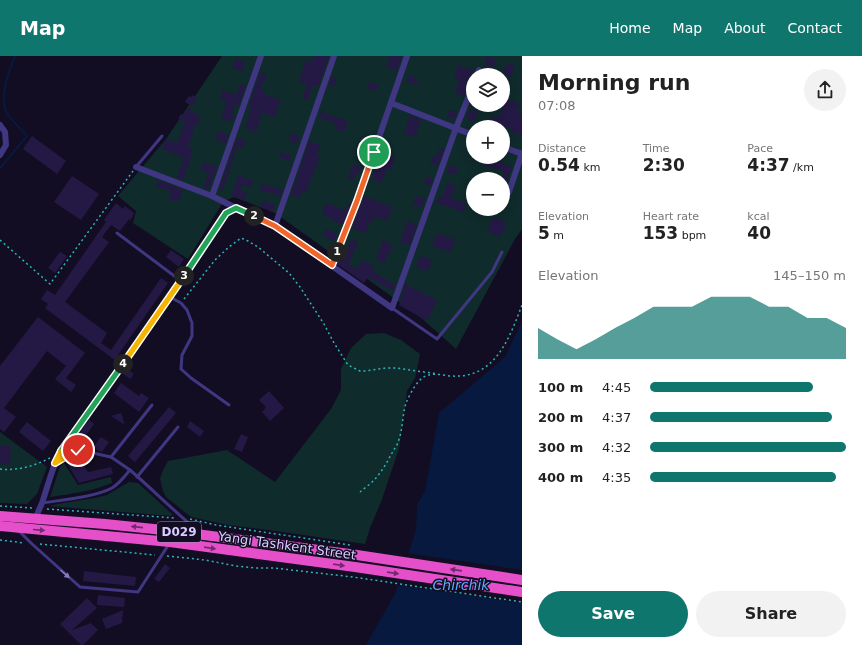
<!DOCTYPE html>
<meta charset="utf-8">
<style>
body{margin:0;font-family:"DejaVu Sans",sans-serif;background:#f2f2f2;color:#222;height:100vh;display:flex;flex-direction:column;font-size:15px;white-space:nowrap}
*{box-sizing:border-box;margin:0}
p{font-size:13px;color:#767676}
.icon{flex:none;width:22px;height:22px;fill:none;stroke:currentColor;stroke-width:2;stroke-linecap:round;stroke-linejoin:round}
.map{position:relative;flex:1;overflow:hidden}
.details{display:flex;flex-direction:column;background:#fff;width:340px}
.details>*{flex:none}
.buttons{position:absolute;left:466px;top:12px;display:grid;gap:8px}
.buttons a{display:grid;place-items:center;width:44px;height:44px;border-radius:50%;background:#fff;box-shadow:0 2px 10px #0003;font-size:20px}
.pin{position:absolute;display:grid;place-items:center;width:34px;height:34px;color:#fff;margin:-17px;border:2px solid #fff;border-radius:50%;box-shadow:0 1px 4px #0007}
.km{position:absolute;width:20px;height:20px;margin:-10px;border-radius:50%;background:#222;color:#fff;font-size:11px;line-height:20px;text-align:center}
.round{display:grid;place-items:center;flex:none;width:42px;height:42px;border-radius:21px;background:#f2f2f2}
.overview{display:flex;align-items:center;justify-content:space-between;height:68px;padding:0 16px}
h1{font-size:22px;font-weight:700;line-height:30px}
.metrics{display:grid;grid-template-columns:repeat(3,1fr);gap:6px;height:68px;padding:4px 16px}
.metrics div{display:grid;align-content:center}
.metrics b{font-size:17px;font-weight:700}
.metrics small{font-size:11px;font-weight:400}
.metrics p{font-size:11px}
.chart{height:112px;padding:8px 16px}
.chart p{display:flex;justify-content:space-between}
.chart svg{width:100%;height:72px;margin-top:4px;fill:#0f766e;opacity:.7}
.button{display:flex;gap:8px;margin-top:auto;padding:8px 16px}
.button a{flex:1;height:46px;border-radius:24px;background:#0f766e;color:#fff;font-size:16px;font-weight:700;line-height:46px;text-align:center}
.button a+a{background:#f2f2f2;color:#222}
ul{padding:0 16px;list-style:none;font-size:13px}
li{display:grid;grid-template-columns:64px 48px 1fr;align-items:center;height:30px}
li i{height:10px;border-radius:5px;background:#0f766e}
header{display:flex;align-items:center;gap:24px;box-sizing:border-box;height:56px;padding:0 20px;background:#0f766e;color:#fff}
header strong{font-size:19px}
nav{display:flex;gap:22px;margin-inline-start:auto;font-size:14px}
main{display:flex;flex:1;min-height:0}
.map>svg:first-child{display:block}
</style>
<header>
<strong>Map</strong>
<nav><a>Home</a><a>Map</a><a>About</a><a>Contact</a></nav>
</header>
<main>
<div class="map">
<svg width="522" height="589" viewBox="0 0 522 589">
<rect width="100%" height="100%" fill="#120d22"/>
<g fill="#102b2c" fill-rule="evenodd">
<path d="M222 0H522V173L515 183 456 293 419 260 275 157 234 141 223 146 188 203 133 167 136 155 118 140 166 83ZM473 19H503V49H473ZM473 71H503V101H473ZM473 123H503V153H473Z"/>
<polygon points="384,277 401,284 420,298 415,322 407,335 399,393 381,446 370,472 365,488 276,475 228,469 191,461 166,441 163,435 160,423 163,414 168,405 227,394 275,426 331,353 341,334 341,313 351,292 366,278"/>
<polygon points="0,376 47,411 37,438 27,448 0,447"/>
<path d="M64 407 78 429 111 421 112 427C92 435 71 438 50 441L60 411Z"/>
<polygon points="129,426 138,427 172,458 172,460 48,450 63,447 95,442 107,439"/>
</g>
<polygon fill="#081940" points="522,265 522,589 366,589 395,538 416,474 417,449 425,435 439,357 505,301"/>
<polygon fill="#120d22" points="407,497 522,514 522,547 396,529"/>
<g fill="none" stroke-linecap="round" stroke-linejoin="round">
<path stroke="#081940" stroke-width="2" d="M0 112 27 80C20 72 12 65 6 56 0 39 8 17 15 0"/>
</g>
<g fill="#241944">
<polygon points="315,0 329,0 318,31 313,29 308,44 302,42 307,28 299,25 306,4 312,6"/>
<polygon points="390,0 402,0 397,15 386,11"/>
<polygon points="487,0 496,4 493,12 484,9"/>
<polygon points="236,3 245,6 242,16 232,12"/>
<polygon points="507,7 515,10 511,21 503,18"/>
<polygon points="458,9 473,15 471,19 473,19 473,26 469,28 464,40 455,37 459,23 454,21"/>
<polygon points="260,16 267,19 260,33 266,35 264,39 281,44 275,61 262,57 256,76 245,72 251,53 248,52"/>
<polygon points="409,19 418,22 416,29 406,25"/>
<polygon points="332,21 337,23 334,31 329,29"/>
<polygon points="370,26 379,29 376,35 367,32"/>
<polygon points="240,28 246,30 239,49 235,48 232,59 234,60 231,66 221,62 227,46 220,43 223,34 236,39"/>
<polygon points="193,39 197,42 192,50 185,46 189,40 191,41"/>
<polygon points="506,43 520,48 517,56 522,58 522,80 510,75 512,71 488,71 492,60 498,62"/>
<polygon points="188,52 194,56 193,57 201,61 191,78 193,78 188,91 193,93 189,106 190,106 183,124 177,122 184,102 162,93 166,83 177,87 185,66 178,63 181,58 184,59"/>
<polygon points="470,53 478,55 474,66 466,63"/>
<polygon points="449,54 457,56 454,63 447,61"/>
<polygon points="322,55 329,59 348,65 344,76 334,73 336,68 319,61"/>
<polygon points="410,59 421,64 415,81 404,77"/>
<polygon points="218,75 229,79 226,87 215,83"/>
<polygon points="291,77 300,80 297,88 289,85"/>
<polygon points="32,80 66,105 57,118 23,93"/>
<polygon points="237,82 246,84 243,92 238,90 222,136 220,130"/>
<polygon points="309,85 321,89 316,100 320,101 311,123 307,136 303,134 300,142 291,139"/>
<polygon points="362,85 372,89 368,100 358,96"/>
<polygon points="439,92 444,93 438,110 430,107 433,100 437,101"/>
<polygon points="281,96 291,99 290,105 279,101"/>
<polygon points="390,100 395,102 391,114 387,113 381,127 372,123 376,111 374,110 377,101 389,104"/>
<polygon points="485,101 499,101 498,105 512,111 503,133 503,115 483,108"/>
<polygon points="204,106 217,111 208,134 203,132 209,117 201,114"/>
<polygon points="354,108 362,112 359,118 356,117 353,124 348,121"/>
<polygon points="449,109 458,112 455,119 447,116"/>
<polygon points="239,119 253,125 250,131 242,129 240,134 247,137 244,145 231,139"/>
<polygon points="72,120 99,138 81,164 54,146"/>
<polygon points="427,120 433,123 430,130 424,128"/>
<polygon points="158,124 183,134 178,146 168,143 171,135 156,130"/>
<polygon points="448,127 456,130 451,142 466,148 464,156 436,147 439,140 442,141"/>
<polygon points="262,128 283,134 281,140 260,134"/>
<polygon points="363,140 392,151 387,165 374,160 372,166 370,165 366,177 352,172"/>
<polygon points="416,140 425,143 422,151 413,148"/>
<polygon points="264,144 275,149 272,156 261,151"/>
<polygon points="116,147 123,153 125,150 134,157 133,159 133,160 130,165 129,163 120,175 111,169 102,181 109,186 65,246 107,277 101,287 111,294 161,222 168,227 118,299 119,300 116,305 45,252 48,248 41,243 47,234 55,239 106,166 104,164"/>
<polygon points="326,147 346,155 348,147 351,148 344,167 343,166 342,168 330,164 331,162 322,158"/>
<polygon points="494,161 507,167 500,181 487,175"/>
<polygon points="407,165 417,169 410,189 400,186"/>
<polygon points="326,173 338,178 334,185 323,180"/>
<polygon points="437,177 455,184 450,196 432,190"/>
<polygon points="351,183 358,186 348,208 357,213 363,204 375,211 372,215 395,229 393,235 368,221 364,227 337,208 339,203 341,204 349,190 348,190"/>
<polygon points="383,184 393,189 384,207 376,203"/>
<polygon points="171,194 184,203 179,211 166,201"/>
<polygon points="60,196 67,200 55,217 48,212"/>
<polygon points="420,200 432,204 428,215 416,211"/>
<polygon points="405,228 437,244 427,265 399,249 402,241 401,240"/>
<polygon points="38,261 85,297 66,322 76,329 71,336 55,323 66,310 47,295 4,352 16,361 4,376 0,373 0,310"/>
<polygon points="126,312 134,318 130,323 122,317"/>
<polygon points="121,327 139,340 141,337 149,342 139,356 114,337"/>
<polygon points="269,335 284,352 270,365 262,356 266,351 259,344"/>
<polygon points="169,351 176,357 135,406 128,400"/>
<polygon points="121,357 125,369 111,360"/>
<polygon points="89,364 94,368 81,386 76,382"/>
<polygon points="190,365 204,375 200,381 187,371"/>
<polygon points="27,366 51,385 43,395 19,376"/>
<polygon points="241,378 248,381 242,396 234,393"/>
<polygon points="101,381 109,386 102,396 99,395 93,391"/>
<polygon points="0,390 11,390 10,409 0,408"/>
<polygon points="80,404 88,416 111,411 113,418 79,427 68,409"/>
<polygon points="165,508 170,512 159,526 154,523"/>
<polygon points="84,515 136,521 135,530 83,525"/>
<polygon points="98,539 125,542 124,551 97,549"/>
<polygon points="87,542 97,552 72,574 91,567 98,574 83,589 81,589 60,568"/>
<polygon points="123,554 122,567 106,573 102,563"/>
</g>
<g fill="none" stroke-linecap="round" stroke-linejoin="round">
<g stroke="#2cb5b6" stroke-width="1.5" stroke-dasharray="2 3" stroke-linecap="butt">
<polyline points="0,184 50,228 133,115"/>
<polyline points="184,243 215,204 229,191 241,182 248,185 258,191 289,217 300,231 324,268 334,287 348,309 360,315 365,315 386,312 396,312 438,318"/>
<path d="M0 413C18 415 34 410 50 402"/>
<path d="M360 436C364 432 370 429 374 424 382 416 387 406 392 397 394 393 397 390 398 386 403 374 402 360 406 347 409 340 414 330 420 324 429 315 440 319 451 320 495 323 509 283 522 249"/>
<polyline points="0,450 33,452"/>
<polyline points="47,453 175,462"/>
<polyline points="190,463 216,469 350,489"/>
<polyline points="0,484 24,487"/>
<polyline points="40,488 155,499"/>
<polyline points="167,500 205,504 236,510 257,512 274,512 353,521 522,546"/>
</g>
<g stroke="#3f3782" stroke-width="3">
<polyline points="136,111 162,80"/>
<polyline points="117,177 181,225"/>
<polyline points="170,241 181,247 187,254 192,267 192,280 182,299 181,313 191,322 229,349"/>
<polyline points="392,252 437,283 492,216 502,196"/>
<polyline points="56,406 79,394 111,401"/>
<polyline points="130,414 111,401 152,349"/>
<polyline points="137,421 178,371"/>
<path d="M42 447C62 444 95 441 112 432 119 428 124 421 130 414 153 434 175 456 198 475"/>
<polyline points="19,475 31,487 80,531 138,536 169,488"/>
</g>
<g stroke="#3f3782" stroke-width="6">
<polyline points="477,19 479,14"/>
<polyline points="391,47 473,79"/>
<polyline points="0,69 5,76 6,89 0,99"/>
<polyline points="503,91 522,98"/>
<polyline points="136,111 212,140 236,152 275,170 392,252 456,72 473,30"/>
<polyline points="509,136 522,97"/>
<polyline points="212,140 261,0"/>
<polyline points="275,170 334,0"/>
<polyline points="332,209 357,145 407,0"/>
<path d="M36 463C37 456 41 451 43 444 48 429 52 413 59 398L170 241 226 157 236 152"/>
</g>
<g stroke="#e54fca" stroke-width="10">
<polyline points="0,460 105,468 173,475 357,499 522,524"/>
<polyline points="0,470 170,486 355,511 522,536"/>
</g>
</g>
<defs><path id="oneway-solid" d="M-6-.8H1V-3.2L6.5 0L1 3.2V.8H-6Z"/></defs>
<g fill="#712b6e">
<use href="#oneway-solid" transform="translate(137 471) rotate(-174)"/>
<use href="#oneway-solid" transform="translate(39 474) rotate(5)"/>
<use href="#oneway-solid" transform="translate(210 492) rotate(8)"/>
<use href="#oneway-solid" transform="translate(339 509) rotate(8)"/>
<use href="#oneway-solid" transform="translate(456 514) rotate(-172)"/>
<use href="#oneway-solid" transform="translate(393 517) rotate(8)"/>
</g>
<use fill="#837bba" href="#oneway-solid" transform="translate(65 518) rotate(42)"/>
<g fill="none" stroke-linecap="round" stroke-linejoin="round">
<g stroke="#fff" stroke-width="8">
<polyline id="split-1" points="337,196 357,145 374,96"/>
</g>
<g stroke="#fff" stroke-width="8">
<polyline id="split-2" points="254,160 275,170 332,209 337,196"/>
</g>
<g stroke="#fff" stroke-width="8">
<polyline id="split-3" points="184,220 226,157 236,152 254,160"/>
</g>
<g stroke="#fff" stroke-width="8">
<polyline id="split-4" points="123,308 184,220"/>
</g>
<g stroke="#fff" stroke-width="8">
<polyline id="split-5" points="61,395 123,308"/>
</g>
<g stroke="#fff" stroke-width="8">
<polyline id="split-6" points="61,395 55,407 65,401 78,394"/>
</g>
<use href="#split-1" stroke="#f0652b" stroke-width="5"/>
<use href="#split-2" stroke="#f0652b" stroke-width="5"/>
<use href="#split-3" stroke="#22a559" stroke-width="5"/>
<use href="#split-4" stroke="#f5b400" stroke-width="5"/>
<use href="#split-5" stroke="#22a559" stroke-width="5"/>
<use href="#split-6" stroke="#f5b400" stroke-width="5"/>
</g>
<g text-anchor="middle" stroke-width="3" stroke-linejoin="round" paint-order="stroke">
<rect fill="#120d22" stroke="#9c94bd" stroke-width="1" x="157" y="466" width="44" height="20" rx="3"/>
<g font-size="12" font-weight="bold" fill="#d7ceff">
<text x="179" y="480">D029</text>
</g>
<g font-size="13" fill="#d7ceff" stroke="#120d22">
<text transform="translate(287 489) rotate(8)" y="5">Yangi Tashkent Street</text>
</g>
<g font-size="14" font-style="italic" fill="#5ca9ff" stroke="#120d22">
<text x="461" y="534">Chirchik</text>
</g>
</g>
</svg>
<div class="buttons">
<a><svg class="icon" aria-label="layers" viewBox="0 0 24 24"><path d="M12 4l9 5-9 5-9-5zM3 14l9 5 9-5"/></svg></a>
<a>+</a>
<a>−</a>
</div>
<div class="pin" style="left:374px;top:96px;background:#1e9e55"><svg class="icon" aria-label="arrive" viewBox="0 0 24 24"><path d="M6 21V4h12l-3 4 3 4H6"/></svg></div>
<div class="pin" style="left:78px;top:394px;background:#d93025"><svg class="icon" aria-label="check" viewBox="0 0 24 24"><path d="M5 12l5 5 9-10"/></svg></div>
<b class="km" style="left:337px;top:196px">1</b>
<b class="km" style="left:254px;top:160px">2</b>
<b class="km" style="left:184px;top:220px">3</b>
<b class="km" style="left:123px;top:308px">4</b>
</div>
<section class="details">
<div class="overview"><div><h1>Morning run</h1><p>07:08</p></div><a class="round"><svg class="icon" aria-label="share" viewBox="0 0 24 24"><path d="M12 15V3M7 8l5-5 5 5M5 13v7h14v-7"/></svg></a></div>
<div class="metrics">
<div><p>Distance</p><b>0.54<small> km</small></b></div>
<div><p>Time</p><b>2:30</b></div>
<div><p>Pace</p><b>4:37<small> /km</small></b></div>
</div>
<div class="metrics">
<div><p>Elevation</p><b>5<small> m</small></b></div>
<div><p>Heart rate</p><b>153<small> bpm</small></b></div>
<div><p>kcal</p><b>40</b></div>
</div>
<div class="chart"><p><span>Elevation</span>145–150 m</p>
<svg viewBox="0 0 160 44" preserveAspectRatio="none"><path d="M0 44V25L10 32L20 38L30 32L40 25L50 19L60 12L70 12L80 12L90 6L100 6L110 6L120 12L130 12L140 19L150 19L160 25V44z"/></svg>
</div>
<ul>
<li><b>100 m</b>4:45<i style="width:83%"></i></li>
<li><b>200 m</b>4:37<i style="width:93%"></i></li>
<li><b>300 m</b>4:32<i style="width:100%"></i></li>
<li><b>400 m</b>4:35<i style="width:95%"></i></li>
</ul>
<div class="button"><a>Save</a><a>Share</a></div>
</section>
</main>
